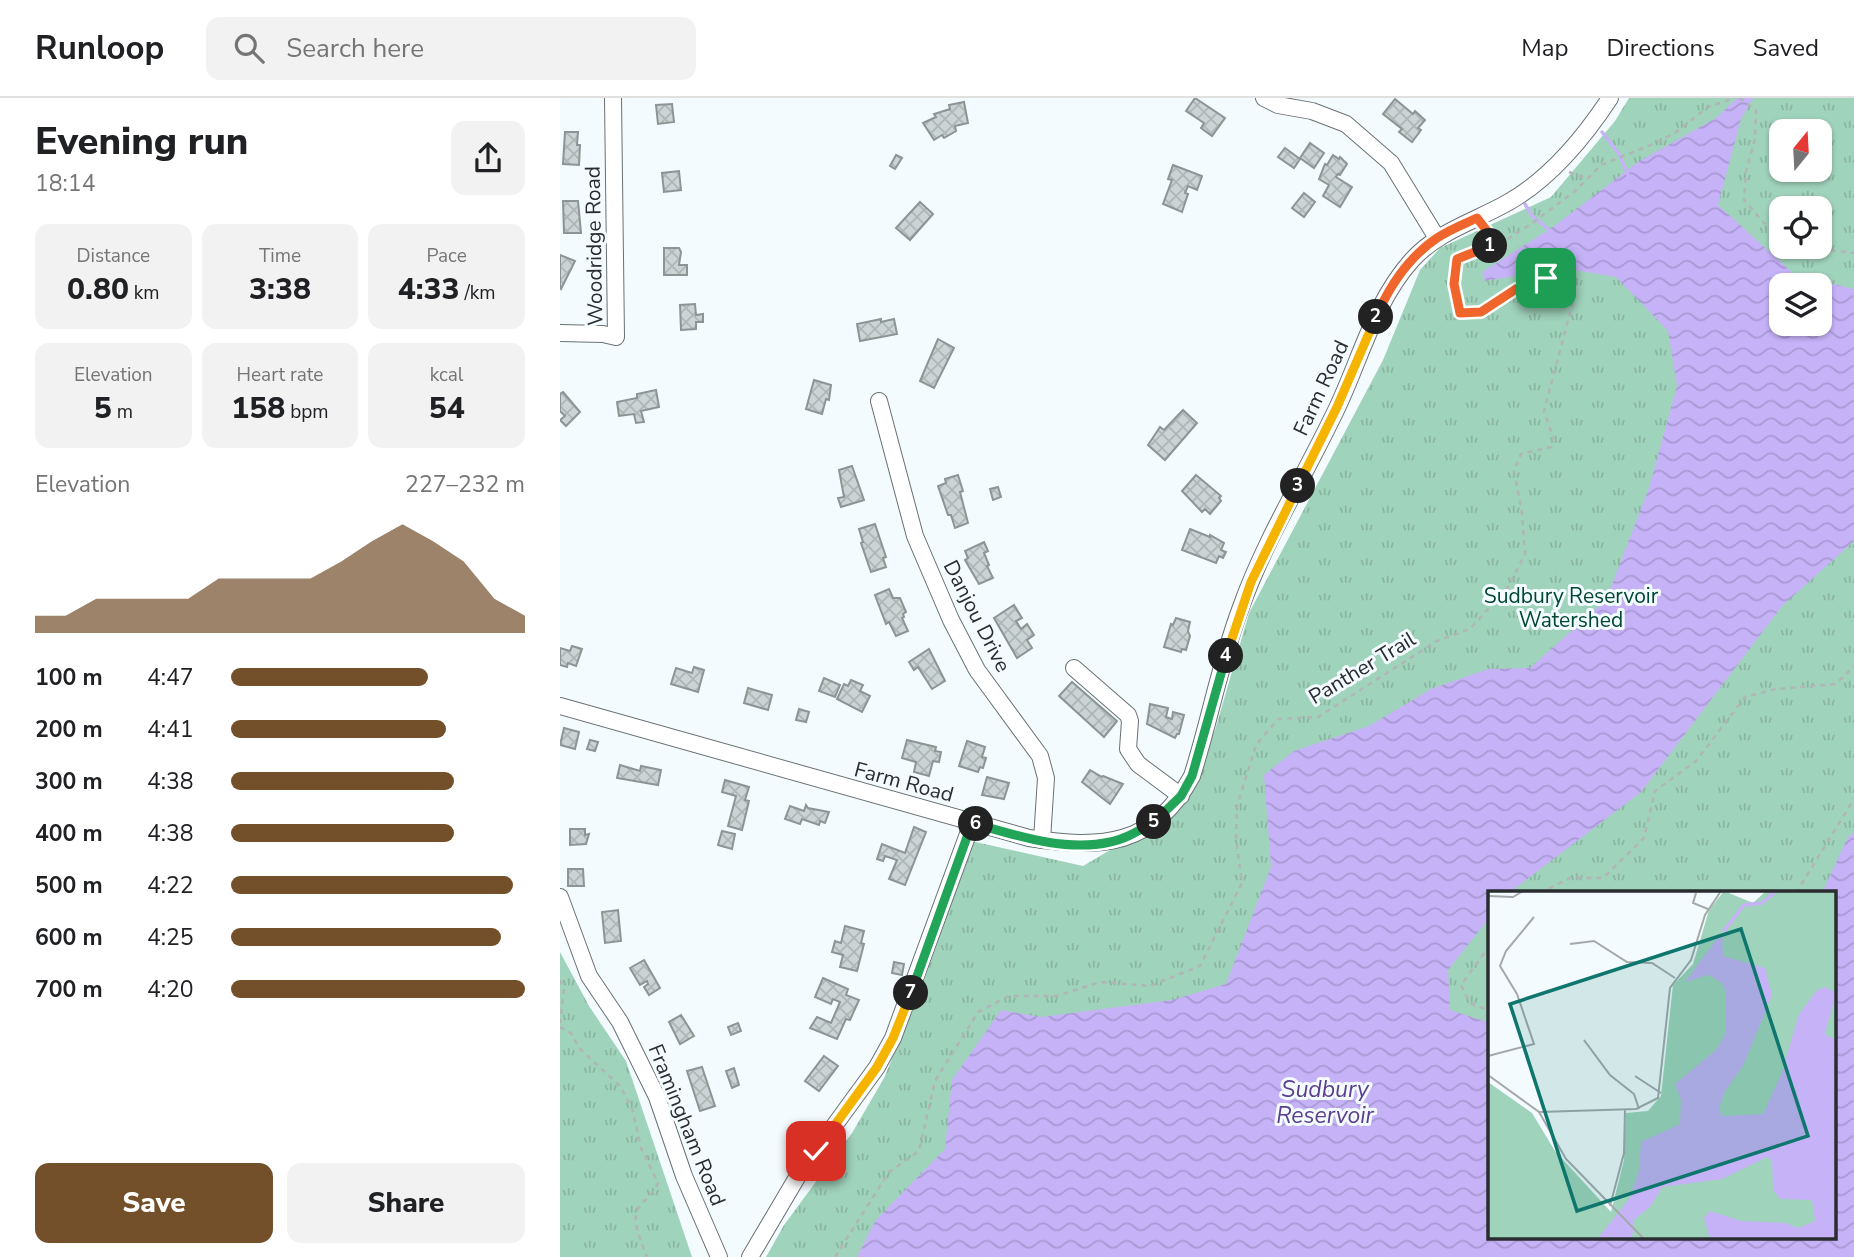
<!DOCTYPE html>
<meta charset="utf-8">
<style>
body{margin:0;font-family:"Nunito Sans",sans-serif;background:#f2f2f2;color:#202124;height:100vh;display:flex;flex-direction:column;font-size:26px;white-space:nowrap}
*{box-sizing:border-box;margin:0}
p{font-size:23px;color:#757577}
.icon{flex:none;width:38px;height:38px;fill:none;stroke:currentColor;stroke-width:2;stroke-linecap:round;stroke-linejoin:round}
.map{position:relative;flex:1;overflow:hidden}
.sheet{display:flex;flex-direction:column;background:#fff;width:560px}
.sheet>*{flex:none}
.needle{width:46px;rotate:18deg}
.buttons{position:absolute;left:1209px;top:21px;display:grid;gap:14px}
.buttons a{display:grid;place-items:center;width:63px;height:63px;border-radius:14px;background:#fff;box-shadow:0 2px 5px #0004;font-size:35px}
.pin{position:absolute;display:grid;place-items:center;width:60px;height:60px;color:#fff;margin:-30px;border-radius:14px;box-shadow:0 4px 10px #0006}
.km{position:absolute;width:35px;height:35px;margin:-18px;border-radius:50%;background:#222;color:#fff;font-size:19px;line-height:35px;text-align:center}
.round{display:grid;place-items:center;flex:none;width:74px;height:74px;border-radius:14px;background:#f2f2f2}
.head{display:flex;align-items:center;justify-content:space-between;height:119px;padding:0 35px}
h1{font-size:38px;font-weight:800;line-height:52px}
.metrics{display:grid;grid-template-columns:repeat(3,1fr);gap:10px;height:119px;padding:7px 35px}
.metrics div{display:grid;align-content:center;border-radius:14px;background:#f2f2f2;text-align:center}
.metrics b{font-size:30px;font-weight:800}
.metrics small{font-size:19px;font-weight:400}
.metrics p{font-size:19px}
.chart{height:196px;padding:14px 35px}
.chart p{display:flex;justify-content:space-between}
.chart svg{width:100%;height:126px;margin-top:7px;fill:#74502a;opacity:.7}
.button{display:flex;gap:14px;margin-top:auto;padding:14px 35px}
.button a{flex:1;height:80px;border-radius:14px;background:#74502a;color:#fff;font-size:28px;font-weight:800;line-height:80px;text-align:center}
.button a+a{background:#f2f2f2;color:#202124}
ul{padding:0 35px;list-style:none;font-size:23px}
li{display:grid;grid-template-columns:112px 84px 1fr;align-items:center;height:52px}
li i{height:18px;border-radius:9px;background:#74502a}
header{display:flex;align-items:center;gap:42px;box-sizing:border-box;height:98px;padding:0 35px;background:#fff;border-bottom:2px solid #e0e0e0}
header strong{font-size:33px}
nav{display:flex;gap:38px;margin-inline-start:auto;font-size:24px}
.search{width:490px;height:63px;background:#f2f2f2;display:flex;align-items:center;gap:18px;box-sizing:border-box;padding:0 24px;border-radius:14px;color:#757577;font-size:26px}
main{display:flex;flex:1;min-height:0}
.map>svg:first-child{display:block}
</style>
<header>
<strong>Runloop</strong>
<div class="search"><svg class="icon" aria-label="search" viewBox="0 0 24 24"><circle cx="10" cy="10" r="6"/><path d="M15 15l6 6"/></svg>Search here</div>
<nav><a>Map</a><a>Directions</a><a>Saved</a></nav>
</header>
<main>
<section class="sheet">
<div class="head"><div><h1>Evening run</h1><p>18:14</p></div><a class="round"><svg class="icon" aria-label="share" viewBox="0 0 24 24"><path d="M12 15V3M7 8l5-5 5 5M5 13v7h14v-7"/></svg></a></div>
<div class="metrics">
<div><p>Distance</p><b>0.80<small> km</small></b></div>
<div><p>Time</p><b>3:38</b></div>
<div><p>Pace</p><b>4:33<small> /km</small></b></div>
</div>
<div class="metrics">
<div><p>Elevation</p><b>5<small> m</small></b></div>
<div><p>Heart rate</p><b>158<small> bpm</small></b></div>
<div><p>kcal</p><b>54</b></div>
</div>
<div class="chart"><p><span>Elevation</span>227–232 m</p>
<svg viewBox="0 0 160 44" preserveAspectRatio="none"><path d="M0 44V38L10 38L20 32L30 32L40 32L50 32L60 25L70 25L80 25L90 25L100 19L110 12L120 6L130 12L140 19L150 32L160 38V44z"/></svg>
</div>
<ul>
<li><b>100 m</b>4:47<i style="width:67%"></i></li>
<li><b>200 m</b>4:41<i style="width:73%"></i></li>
<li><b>300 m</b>4:38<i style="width:76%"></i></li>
<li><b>400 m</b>4:38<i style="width:76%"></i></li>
<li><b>500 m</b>4:22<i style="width:96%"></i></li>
<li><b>600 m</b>4:25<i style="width:92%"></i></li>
<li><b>700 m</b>4:20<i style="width:100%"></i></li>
</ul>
<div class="button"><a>Save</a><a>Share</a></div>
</section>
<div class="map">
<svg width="1294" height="1159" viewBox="0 0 1294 1159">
<defs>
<pattern id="park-tufts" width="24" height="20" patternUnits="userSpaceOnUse" patternTransform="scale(1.75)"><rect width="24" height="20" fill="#a0d3bb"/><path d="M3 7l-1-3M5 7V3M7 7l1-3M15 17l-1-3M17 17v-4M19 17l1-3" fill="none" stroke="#8ab5a1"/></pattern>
<pattern id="water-waves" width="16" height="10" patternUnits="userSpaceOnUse" patternTransform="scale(1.75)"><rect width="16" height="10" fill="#c5b2f7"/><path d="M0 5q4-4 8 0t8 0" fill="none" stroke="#a999d4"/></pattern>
<pattern id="building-cross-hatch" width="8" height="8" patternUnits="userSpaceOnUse" patternTransform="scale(1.75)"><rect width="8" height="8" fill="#cad4d4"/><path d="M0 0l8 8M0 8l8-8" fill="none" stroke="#aeb6b6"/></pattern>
</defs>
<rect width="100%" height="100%" fill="#f4fbfe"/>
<g fill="url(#park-tufts)" fill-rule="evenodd">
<path d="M1069 0H1294V1159H206L224 1127 292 1035 324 980 349 920 411 743 523 768 613 715 655 632 689 515 823 262 860 172 880 150 991 99 1055 23ZM1222 33H1260V72H1222ZM1222 110H1260V149H1222ZM1222 187H1260V226H1222ZM930 795H1275V1140H930Z"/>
<polygon points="0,854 29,908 66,963 132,1159 0,1159"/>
</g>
<path fill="url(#water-waves)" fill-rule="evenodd" d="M1177 0H1193L1181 21 1158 107 1235 177 1294 191V443L1222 508 1081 694 949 795H930V819L888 872 890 912 930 925V1140H1275V795H1262L1288 739 1294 734V1159H297L315 1123 385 1051 392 982 441 912 481 919 612 902 666 886 711 769 704 677 734 653 809 628 871 591 928 571 970 570 1046 502 1089 390 1117 288 1108 233 1056 179 1003 170 925 183 922 174 993 129 1078 64 1156 20ZM1222 187H1260V226H1222Z"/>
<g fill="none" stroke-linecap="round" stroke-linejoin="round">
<g stroke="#c5b2f7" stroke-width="3.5">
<polyline points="1042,34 1059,56 1068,77"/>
<polyline points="965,106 972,118 992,134"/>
</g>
</g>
<g fill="url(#building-cross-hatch)" stroke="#8c9595" stroke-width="2">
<polygon points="635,0 665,20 652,38 641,30 644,25 626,13"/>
<polygon points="835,1 853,16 855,13 865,22 858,30 861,32 852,44 839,34 842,31 823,16"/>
<polygon points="404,4 408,25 395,28 396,33 384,40 382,37 374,42 363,25 376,19 374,16 390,11 389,7"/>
<polygon points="112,6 114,24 98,26 96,7"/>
<polygon points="5,34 18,34 17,47 20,47 19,67 3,66"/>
<polygon points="750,45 764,55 754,70 740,60"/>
<polygon points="725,50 740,61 734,70 718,59"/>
<polygon points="336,57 342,60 335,71 330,68"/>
<polygon points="773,57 779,61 780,59 787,66 780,77 778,76 776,79 792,89 780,109 763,98 769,87 759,81 765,66 767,67"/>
<polygon points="613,67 642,78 637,92 628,88 625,95 628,96 622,114 603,106 612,82 608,81"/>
<polygon points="119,73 121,92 104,94 102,75"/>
<polygon points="744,95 755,104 744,119 732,110"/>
<polygon points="3,103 18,103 21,135 4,135"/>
<polygon points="360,104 373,116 350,142 336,130"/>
<polygon points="104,150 119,150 121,154 119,167 127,167 127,177 104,177"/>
<polygon points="0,157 15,163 1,191 0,190"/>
<polygon points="135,206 136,217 143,216 143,224 136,224 136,231 121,232 120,207"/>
<polygon points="321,221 321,224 334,221 337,236 300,243 297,226"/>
<polygon points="378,241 394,250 374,290 360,283"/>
<polygon points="254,282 271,287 269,302 266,301 262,316 246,311"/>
<polygon points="96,292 99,309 81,313 84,324 76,325 74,316 59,318 57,304 77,300 77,296"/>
<polygon points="3,294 20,314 6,328 0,322 5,318 0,313 0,296"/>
<polygon points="623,312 637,325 605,362 588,347 600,329 604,332"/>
<polygon points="292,368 304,402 281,409 278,400 284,399 279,372"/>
<polygon points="398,377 403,393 400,394 408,425 395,430 391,417 388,417 378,388 386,385 385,381"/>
<polygon points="636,377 661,398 659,400 661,403 650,416 645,411 642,414 622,393"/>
<polygon points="438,389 441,399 433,402 430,391"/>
<polygon points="315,426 326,459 323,460 326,469 311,474 301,445 303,444 299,431"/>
<polygon points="630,431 650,439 650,437 664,445 661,452 666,454 663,460 659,458 656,465 622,452"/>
<polygon points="424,444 428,453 424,455 429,467 427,468 433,480 419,486 405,462 408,460 405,453"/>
<polygon points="329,491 333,500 340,500 346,514 343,516 344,519 342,520 348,533 336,538 329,524 326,526 315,497"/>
<polygon points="454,507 462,520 456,523 461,531 467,526 474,537 467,542 472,550 457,560 434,520"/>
<polygon points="616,520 630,524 628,533 630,538 626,552 622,551 621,554 604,549 611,526 613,527"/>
<polygon points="12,548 22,551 16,568 8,565 7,569 0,567 0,550 10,553"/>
<polygon points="369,551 385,583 372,591 358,569 354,572 349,564"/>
<polygon points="134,569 144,572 138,594 111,586 116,570 132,575"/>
<polygon points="264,580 280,587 275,599 259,593"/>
<polygon points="291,582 303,587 300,593 310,598 302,614 277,601 284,586 288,588"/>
<polygon points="512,584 557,623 544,639 499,598"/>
<polygon points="188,590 212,597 208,612 184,605"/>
<polygon points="590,606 608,610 606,619 612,621 613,614 624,617 619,636 617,636 615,640 587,626"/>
<polygon points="239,611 249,614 246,624 236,622"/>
<polygon points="4,630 19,634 15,651 0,647"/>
<polygon points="30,642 38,644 35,653 27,651"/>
<polygon points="347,642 376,649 375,653 381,654 379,664 373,663 369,678 354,674 356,664 342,660"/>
<polygon points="407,643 425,649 422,659 426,660 423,670 420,669 418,674 399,668"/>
<polygon points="60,667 80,673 81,668 101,672 98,687 57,680"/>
<polygon points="530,672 542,679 543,678 563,686 550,706 522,684"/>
<polygon points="427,679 449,685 444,701 422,697"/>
<polygon points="165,682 189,689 185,702 189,703 182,732 168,728 176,698 162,694"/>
<polygon points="246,707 248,710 269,714 265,725 260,723 259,727 242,721 240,726 225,721 230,708 244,713"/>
<polygon points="354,729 366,734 345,787 329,781 337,762 325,758 323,763 317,761 322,746 345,755"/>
<polygon points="10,731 25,731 25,737 29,736 26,746 10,747"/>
<polygon points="162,733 175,736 172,751 158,747"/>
<polygon points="8,771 23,771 24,788 8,788"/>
<polygon points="58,812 61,843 45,845 42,814"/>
<polygon points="285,828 304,833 301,845 304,846 297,873 280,869 283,857 272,854 275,843 281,845"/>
<polygon points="84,862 100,890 89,897 84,889 88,886 87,883 80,887 70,870"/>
<polygon points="334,864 344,866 342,877 332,875"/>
<polygon points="263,880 288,891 286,897 299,902 290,922 286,921 277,941 250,930 257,919 271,925 280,904 273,901 271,906 255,899"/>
<polygon points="121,917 134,938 120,946 109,924"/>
<polygon points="178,925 181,933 171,937 168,929"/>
<polygon points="264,958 278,968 259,993 245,983"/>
<polygon points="142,969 155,1008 140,1013 127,973"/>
<polygon points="174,970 179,987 172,990 166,973"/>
</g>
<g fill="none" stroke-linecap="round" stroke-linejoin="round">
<g stroke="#697175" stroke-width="18">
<g id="minor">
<polyline points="704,0 718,7 752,13 786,26 831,65 877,140"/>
<polyline points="0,235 43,236 56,239 53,0"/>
<polyline points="319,303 355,438 391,522 417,572 480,658 486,680 482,742"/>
<polyline points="514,570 568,617 570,623 568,651 578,666 621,698"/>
<path d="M0 608 469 740C541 751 594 749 632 678 650 622 660 564 681 509 706 439 746 376 778 308 801 259 815 203 852 162 877 134 915 123 947 105 990 81 1023 41 1050 0"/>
<polyline points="0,799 29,878 60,924 97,999 124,1078 159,1159"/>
<polyline points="190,1159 239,1076 317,969 333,940 412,725"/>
</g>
</g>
<g stroke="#b0b5b8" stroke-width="2.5" stroke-dasharray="5 5" stroke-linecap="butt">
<polyline points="1179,0 1196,12 1195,41 1186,73 1184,102 1204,125 1222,136"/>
<polyline points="1009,74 1028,81"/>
<polyline points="926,132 937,146"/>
<polyline points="1241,149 1294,155"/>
<polyline points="980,795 1010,780 1043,780 1084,740 1095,693 1136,663 1185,599 1216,591 1276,586 1294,568"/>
<polyline points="1236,795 1294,701"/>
<polyline points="930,847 901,887 910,905 930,913"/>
<polyline points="0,882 4,891 0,925"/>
<path d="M0 929 11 935 19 950 60 988 72 1010 81 1050 98 1085C93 1097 81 1104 77 1113 72 1125 83 1147 87 1159"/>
<polyline points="275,1159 329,1074 359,1053 375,983 418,914 449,898 497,898 540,884 590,888 640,868 682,785 676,742 677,708 696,647 718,621 758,619 877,543 910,531 948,489 965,456 962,415 954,372 961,356 991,349 993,339 984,313 1012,207 1009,187 986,180 955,191 921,214 900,215 894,186 897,161 946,142 974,124 1014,94 1041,67 1098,44 1116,34 1148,9 1175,0"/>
</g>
<use href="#minor" stroke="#fff" stroke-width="16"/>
</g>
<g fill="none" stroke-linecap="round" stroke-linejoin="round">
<g stroke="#fff" stroke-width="14">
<polyline id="split-1" points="930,148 897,161 894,186 900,215 921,214 956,191 986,180"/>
</g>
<g stroke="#fff" stroke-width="14">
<path id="split-2" d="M816 219C829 189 849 159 877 140 889 132 904 126 917 120L937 146 930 148"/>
</g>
<g stroke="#fff" stroke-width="14">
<polyline id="split-3" points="738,388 777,309 816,219"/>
</g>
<g stroke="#fff" stroke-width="14">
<polyline id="split-4" points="666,558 691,484 738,388"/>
</g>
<g stroke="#fff" stroke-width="14">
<polyline id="split-5" points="594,724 621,698 632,678 666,558"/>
</g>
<g stroke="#fff" stroke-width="14">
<path id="split-6" d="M416 726C458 738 506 754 550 744 566 741 580 732 594 724"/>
</g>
<g stroke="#fff" stroke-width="14">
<polyline id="split-7" points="351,895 412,725 416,726"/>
</g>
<g stroke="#fff" stroke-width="14">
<polyline id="split-8" points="256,1053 317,969 333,940 351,895"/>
</g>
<use href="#split-1" stroke="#f0652b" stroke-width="9"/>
<use href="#split-2" stroke="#f0652b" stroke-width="9"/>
<use href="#split-3" stroke="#f5b400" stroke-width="9"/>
<use href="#split-4" stroke="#f5b400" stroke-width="9"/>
<use href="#split-5" stroke="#22a559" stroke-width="9"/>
<use href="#split-6" stroke="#22a559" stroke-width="9"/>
<use href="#split-7" stroke="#22a559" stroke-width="9"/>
<use href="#split-8" stroke="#f5b400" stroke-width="9"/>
</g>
<g text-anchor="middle" stroke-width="6" stroke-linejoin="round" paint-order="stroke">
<g font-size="21" fill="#2a2d2f" stroke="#f4fbfe">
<text transform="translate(34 148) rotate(-91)" y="7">Woodridge Road</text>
<text transform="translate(761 290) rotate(-65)" y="7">Farm Road</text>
<text transform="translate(417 518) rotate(63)" y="7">Danjou Drive</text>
<text transform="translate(802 570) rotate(-31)" y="7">Panther Trail</text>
<text transform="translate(344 684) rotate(15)" y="7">Farm Road</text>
<text transform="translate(127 1027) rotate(68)" y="7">Framingham Road</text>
</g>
<g font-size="21" fill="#004832" stroke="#f4fbfe">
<text x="1011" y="505">Sudbury Reservoir<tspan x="1011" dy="24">Watershed</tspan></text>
</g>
<g font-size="23" font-style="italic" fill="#5a3f8e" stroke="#f4fbfe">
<text x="765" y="999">Sudbury<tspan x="765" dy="26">Reservoir</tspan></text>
</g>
</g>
<g transform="translate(928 793)">
<rect width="348" height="348" fill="#f4fbfe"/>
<path d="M236 0 265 12 278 0H348V348H0V191L44 222 67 260 123 321 136 269 138 222 160 220 173 205 185 94 205 73 221 19Z" fill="#a0d3bb"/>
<path d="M234 41 235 65 277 77 284 104 255 175 237 200 231 217 234 225 275 223 293 184 311 123 329 99 337 96 348 102 337 143 348 149V348H222L216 327 222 320 253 330 298 332 310 337 327 330 324 309 292 308 285 299 284 270 279 266 234 288 174 296 163 315 146 329 144 348H109L142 307 151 279 153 251 192 233 193 209 187 193 228 159 238 142V100L233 91 221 84 197 91Z" fill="#c5b2f7"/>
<path fill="none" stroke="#c5b2f7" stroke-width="3.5" d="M235 41 256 14 274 12 288 0"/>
<path fill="none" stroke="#a3a9ab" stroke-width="2" d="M208 2 205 12 220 18M0 5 25 6 35 0M82 53 106 50 139 71 164 72 187 87M96 149 122 184 146 203 151 218M0 165 46 153 29 103 12 75 18 60 46 26M0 184 51 221 78 268 156 348M147 185 173 202M51 221 148 218 170 207 182 97 203 69 217 24 233 0M122 315 136 262 137 219"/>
<path fill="#0f766e" fill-opacity="0.15" stroke="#0f766e" stroke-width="3.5" d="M253 38 320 245 89 320 22 113Z"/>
<rect width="348" height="348" fill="none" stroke="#2a2d2f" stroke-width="3.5"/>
</g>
</svg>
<div class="buttons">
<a><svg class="needle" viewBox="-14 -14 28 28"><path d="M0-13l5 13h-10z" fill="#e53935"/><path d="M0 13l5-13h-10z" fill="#757577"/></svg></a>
<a><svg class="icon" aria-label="locate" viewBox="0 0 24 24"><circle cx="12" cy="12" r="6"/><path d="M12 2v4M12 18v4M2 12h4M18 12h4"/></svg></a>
<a><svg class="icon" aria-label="layers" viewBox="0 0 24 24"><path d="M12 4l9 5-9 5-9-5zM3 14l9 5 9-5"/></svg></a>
</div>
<div class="pin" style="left:986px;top:180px;background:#1e9e55"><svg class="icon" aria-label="arrive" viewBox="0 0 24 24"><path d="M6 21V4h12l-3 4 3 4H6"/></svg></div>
<div class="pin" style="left:256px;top:1053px;background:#d93025"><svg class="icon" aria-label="check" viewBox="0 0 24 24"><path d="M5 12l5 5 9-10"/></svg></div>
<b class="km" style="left:930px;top:148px">1</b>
<b class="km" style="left:816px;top:219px">2</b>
<b class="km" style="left:738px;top:388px">3</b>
<b class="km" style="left:666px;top:558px">4</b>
<b class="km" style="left:594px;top:724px">5</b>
<b class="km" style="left:416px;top:726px">6</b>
<b class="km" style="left:351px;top:895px">7</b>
</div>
</main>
